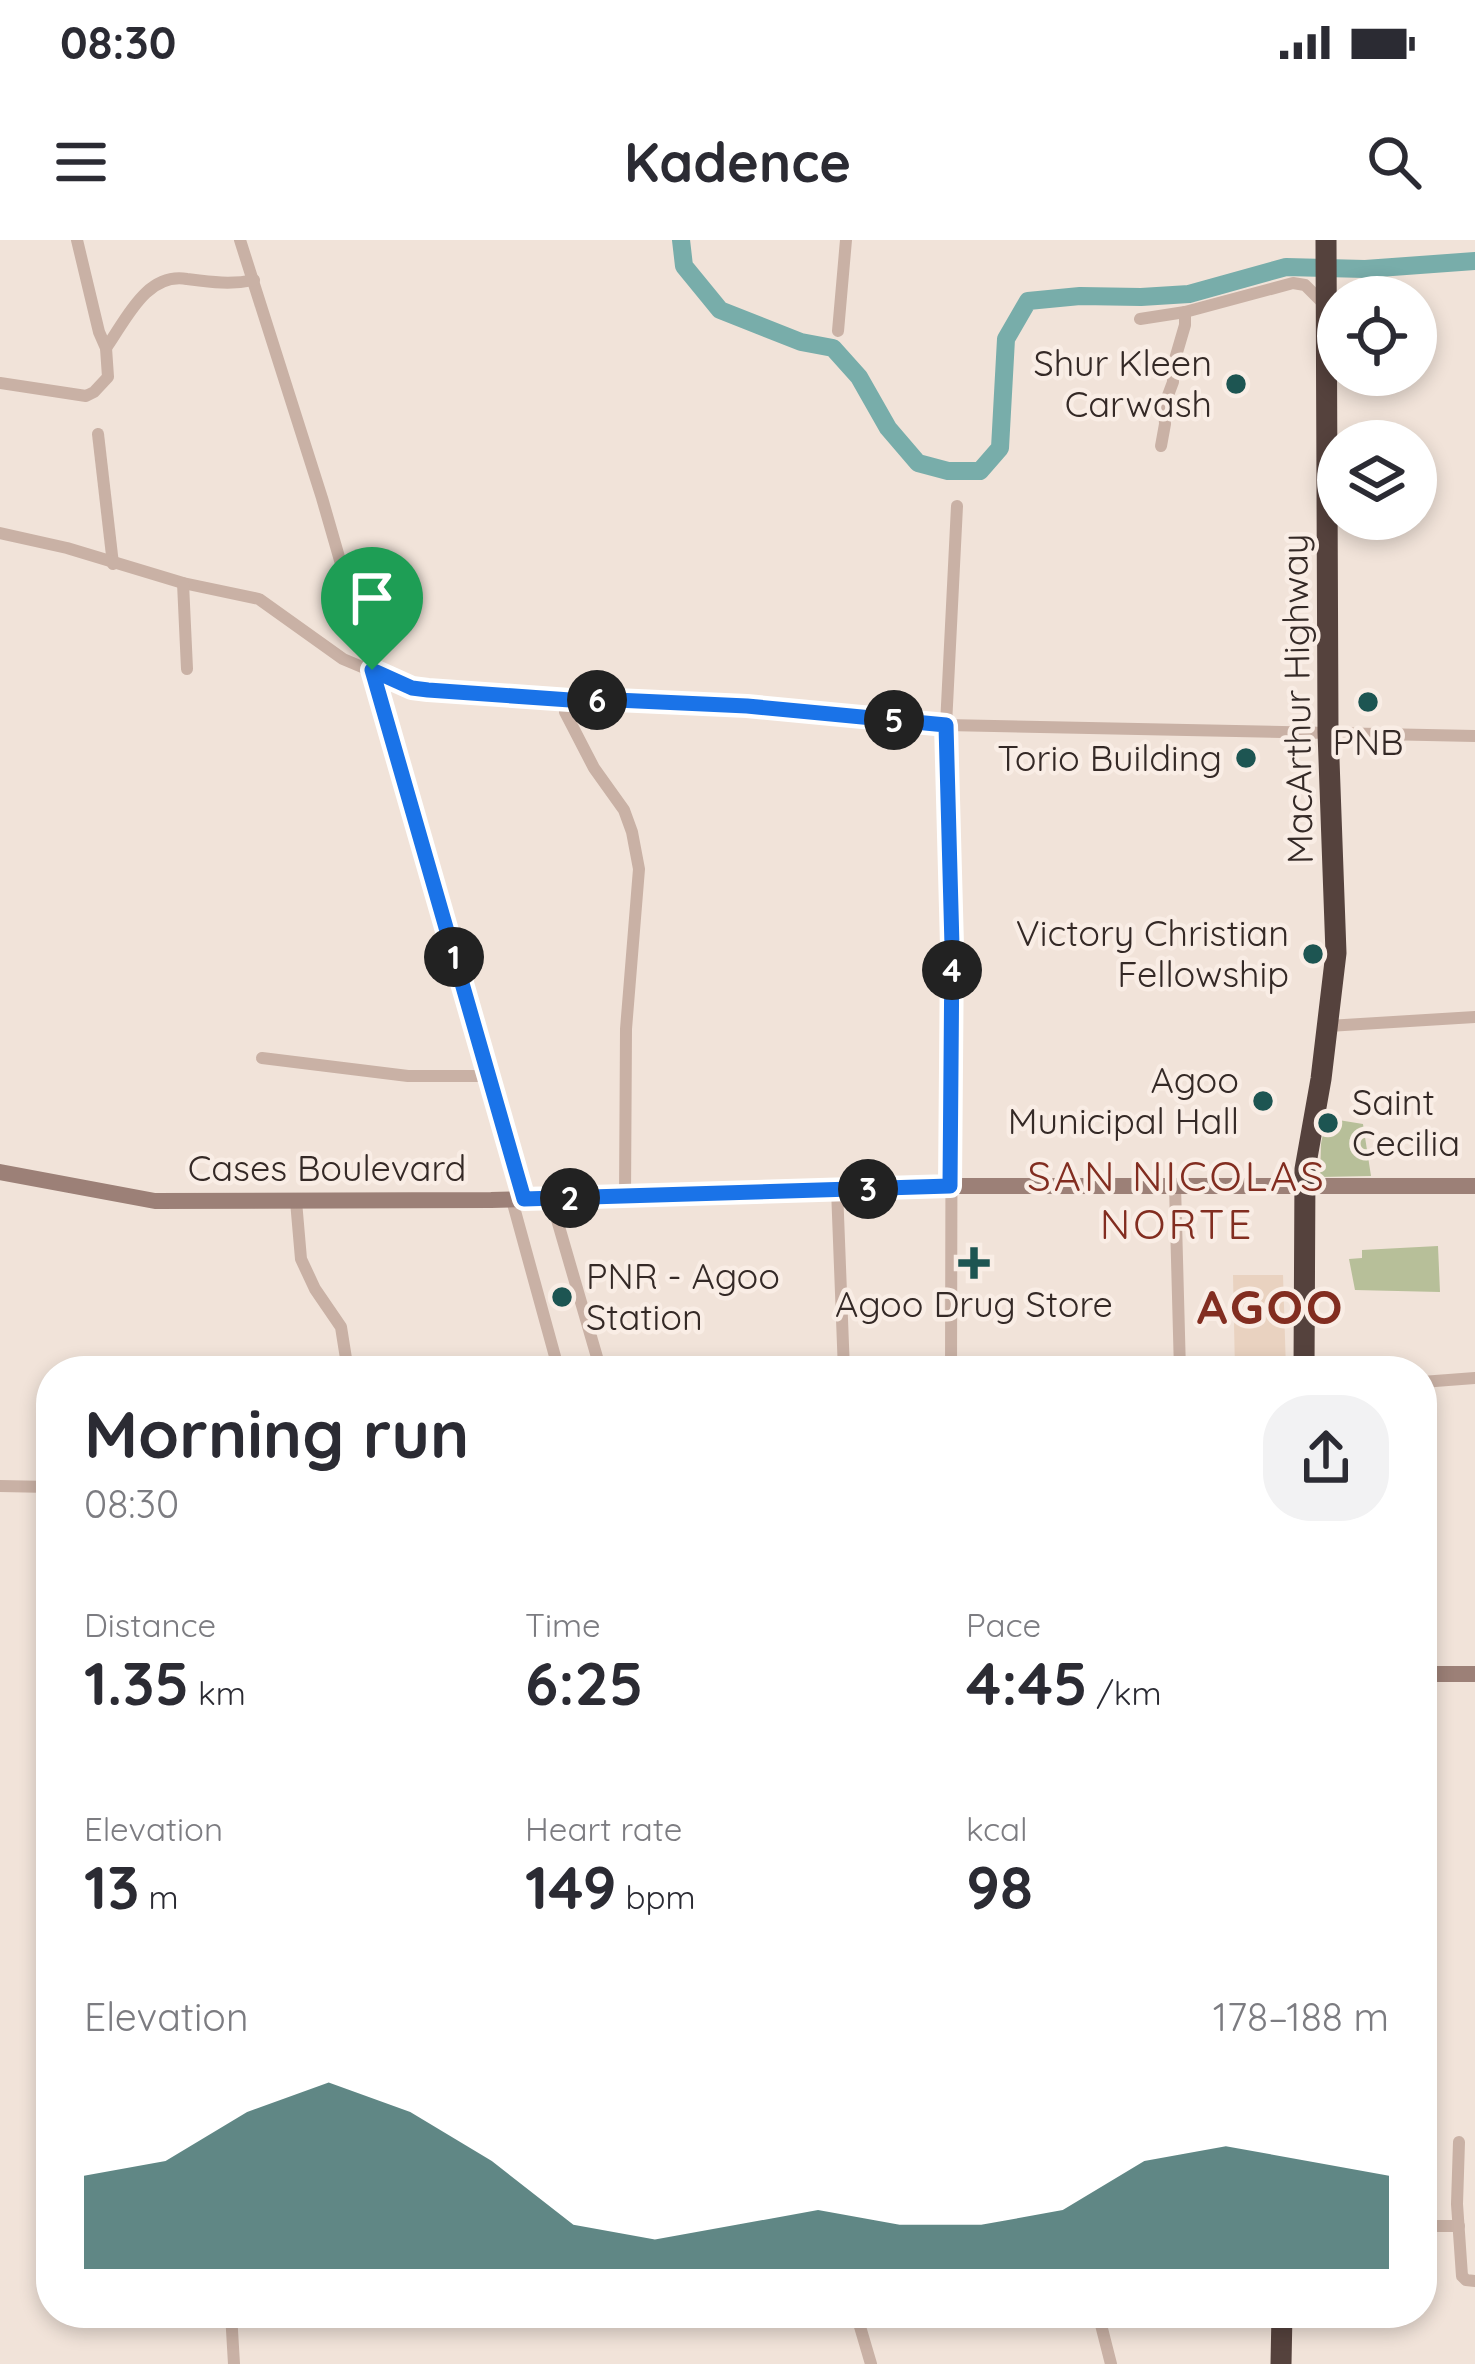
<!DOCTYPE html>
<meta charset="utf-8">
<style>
body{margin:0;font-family:Quicksand,sans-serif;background:#f2f2f3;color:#2b2b33;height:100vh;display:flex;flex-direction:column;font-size:45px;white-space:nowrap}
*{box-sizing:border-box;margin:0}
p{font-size:39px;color:#7c7c81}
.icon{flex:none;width:66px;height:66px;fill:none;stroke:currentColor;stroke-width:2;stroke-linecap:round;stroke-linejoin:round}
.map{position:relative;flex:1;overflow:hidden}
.panel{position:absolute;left:36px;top:1116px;width:1401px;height:972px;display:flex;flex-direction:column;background:#fff;border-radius:48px;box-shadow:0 6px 18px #0003}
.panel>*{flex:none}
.fabs{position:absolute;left:1317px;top:36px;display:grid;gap:24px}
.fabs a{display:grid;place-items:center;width:120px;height:120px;border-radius:50%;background:#fff;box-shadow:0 6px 18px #0003;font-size:60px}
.pin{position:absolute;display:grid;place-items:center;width:102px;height:102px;color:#fff;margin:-123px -51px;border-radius:50% 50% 50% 0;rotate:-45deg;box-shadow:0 0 12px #0007}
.pin .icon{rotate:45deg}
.km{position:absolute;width:60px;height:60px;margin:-30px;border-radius:50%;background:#222;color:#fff;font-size:33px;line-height:60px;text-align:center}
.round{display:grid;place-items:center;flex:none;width:126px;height:126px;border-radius:48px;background:#f2f2f3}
.overview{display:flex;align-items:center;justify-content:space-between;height:204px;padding:0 48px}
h1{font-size:66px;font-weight:800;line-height:90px}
.figures{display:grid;grid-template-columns:repeat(3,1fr);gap:18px;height:204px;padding:12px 48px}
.figures div{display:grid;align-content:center}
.figures b{font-size:60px;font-weight:800}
.figures small{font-size:33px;font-weight:400}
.figures p{font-size:33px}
.chart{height:336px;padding:24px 48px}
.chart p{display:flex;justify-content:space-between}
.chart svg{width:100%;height:216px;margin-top:12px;fill:#1d5552;opacity:.7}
.status{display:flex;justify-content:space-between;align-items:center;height:84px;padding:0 60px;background:#fff;direction:ltr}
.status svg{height:33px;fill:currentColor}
header{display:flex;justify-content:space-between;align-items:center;height:156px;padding:0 48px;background:#fff;font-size:54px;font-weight:800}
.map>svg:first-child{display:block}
</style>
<div class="status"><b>08:30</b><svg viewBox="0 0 49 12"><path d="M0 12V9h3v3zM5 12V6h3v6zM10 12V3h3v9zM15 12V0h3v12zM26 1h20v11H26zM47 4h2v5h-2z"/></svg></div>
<header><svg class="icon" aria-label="menu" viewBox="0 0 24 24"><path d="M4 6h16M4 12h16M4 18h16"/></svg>Kadence<svg class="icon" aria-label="search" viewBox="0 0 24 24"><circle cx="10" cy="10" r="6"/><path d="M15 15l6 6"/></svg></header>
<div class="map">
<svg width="1475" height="2124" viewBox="0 0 1475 2124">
<rect width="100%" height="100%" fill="#f1e3d9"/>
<g fill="#b7bf99">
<polygon points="1326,878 1363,884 1371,936 1320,937 1321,904"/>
<polygon points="1438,1006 1440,1052 1355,1050 1349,1019 1362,1018 1362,1010"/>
</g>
<polygon fill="#e9d2c0" points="1233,1035 1283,1035 1286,1131 1235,1131"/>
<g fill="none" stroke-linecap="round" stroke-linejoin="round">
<polyline stroke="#78adaa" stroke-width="18" points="681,0 684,26 720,70 801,102 833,108 859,137 888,188 918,223 948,231 980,231 1000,208 1006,99 1028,61 1080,56 1141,57 1189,54 1286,27 1365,29 1475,21"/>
<g stroke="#c9b1a5" stroke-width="12">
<polyline points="240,0 322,258 524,959"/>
<polyline points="1140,79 1185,72 1293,43 1305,45 1326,66"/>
<polyline points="838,91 846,0"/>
<path d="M106 108C126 80 146 32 187 39 210 42 231 45 254 40"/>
<polyline points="0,143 86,156 94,152 108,137 106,108 99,92 77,0"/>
<polyline points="98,194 113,324"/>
<polyline points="1161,206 1165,184 1164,166 1173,142 1173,126 1185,85 1185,72"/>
<polyline points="0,293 67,308 183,343 259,359 343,419 412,448 428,450 570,461 616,460 747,466 946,485 1475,496"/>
<polyline points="183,343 187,429"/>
<polyline points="564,460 565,472 594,528 624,570 632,592 639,629 626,789 625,957"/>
<polyline points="1328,786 1475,777"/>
<polyline points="262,818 408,836 490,836"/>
<polyline points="1175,945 1180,1131"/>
<polyline points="837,949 844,1131"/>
<polyline points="551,959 601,1131"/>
<polyline points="512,960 559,1131"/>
<polyline points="296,961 301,1019 315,1049 341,1087 348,1131"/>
<polyline points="951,1131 952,706 946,485 957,266"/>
<polyline points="1422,1142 1475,1138"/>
<polyline points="0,1246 51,1247"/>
<polyline points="1459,1902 1457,1964 1462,2036 1466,2040 1475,2041"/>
<polyline points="1422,1986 1459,1986"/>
<polyline points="231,2073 234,2124"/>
<polyline points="856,2073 871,2124"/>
<polyline points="1098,2073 1111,2124"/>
</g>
<g stroke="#9c8077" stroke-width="16">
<polyline points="0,932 155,961 491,960 950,946 1475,946"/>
<polyline points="1422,1434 1475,1434"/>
</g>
<g stroke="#55423d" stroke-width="21">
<polyline points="1304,1131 1305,929 1321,839 1336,713 1328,492 1326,0"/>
<polyline points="1281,2124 1282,2073"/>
</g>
</g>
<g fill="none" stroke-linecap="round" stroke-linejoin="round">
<g stroke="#fff" stroke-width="24">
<polygon id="route" points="372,430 412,448 428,450 570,460 616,460 747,466 946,485 952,706 950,946 524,959"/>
</g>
<use href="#route" stroke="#1a73e8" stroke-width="15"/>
</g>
<g fill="#1d5552" stroke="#f9ede5" stroke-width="4.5">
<circle cx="1236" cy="144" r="12"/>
<circle cx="1368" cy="462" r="12"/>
<circle cx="1246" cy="518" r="12"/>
<circle cx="1313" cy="714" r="12"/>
<circle cx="1263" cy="861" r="12"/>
<circle cx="1328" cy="883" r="12"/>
<path d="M968 1005h12v12h12v12h-12v12h-12v-12h-12v-12h12z"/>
<circle cx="562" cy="1057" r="12"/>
</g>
<g text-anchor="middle" stroke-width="9" stroke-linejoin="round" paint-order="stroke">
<g font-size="36" fill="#342926" stroke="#f9ede5" text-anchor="end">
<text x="1212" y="136">Shur Kleen<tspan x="1212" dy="41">Carwash</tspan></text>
<text x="1368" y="515" text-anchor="middle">PNB</text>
<text x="1222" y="531">Torio Building</text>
<text x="1289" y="706">Victory Christian<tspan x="1289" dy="41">Fellowship</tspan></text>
<text x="1239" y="853">Agoo<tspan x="1239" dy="41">Municipal Hall</tspan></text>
<text x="1352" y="875" text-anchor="start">Saint<tspan x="1352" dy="41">Cecilia</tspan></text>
<text x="586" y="1049" text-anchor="start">PNR - Agoo<tspan x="586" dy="41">Station</tspan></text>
<text x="974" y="1077" text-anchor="middle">Agoo Drug Store</text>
</g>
<g font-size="36" fill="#342926" stroke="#f9ede5">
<text transform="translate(1297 459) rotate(-91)" y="13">MacArthur Highway</text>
<text x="327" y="941">Cases Boulevard</text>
</g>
<g font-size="42" letter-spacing="3" fill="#822d20" stroke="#f9ede5">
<text x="1177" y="951">SAN NICOLAS<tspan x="1177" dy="48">NORTE</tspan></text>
</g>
<g font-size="48" font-weight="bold" letter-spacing="3" fill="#822d20" stroke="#f9ede5">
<text x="1271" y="1084">AGOO</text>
</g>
</g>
</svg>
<div class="fabs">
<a><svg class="icon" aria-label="locate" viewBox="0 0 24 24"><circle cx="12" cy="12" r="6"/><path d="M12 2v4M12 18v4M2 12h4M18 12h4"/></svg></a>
<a><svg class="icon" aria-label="layers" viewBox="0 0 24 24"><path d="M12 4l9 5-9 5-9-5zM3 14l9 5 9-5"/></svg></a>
</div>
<div class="pin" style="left:372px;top:430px;background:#1e9e55"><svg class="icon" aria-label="arrive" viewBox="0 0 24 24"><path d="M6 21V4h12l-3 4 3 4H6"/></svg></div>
<b class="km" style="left:454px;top:717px">1</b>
<b class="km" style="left:570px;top:958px">2</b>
<b class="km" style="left:868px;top:949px">3</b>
<b class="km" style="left:952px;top:730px">4</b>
<b class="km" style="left:894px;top:480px">5</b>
<b class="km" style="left:597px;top:460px">6</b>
<section class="panel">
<div class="overview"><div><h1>Morning run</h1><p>08:30</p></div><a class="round"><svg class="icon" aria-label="share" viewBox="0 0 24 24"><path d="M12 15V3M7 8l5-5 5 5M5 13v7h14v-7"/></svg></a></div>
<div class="figures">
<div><p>Distance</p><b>1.35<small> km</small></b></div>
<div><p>Time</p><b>6:25</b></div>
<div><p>Pace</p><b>4:45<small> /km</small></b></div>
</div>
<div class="figures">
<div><p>Elevation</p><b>13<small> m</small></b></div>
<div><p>Heart rate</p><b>149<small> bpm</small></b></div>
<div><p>kcal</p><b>98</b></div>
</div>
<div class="chart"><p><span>Elevation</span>178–188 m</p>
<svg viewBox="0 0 160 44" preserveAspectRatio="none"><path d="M0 44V25L10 22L20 12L30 6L40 12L50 22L60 35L70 38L80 35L90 32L100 35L110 35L120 32L130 22L140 19L150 22L160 25V44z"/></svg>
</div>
</section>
</div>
